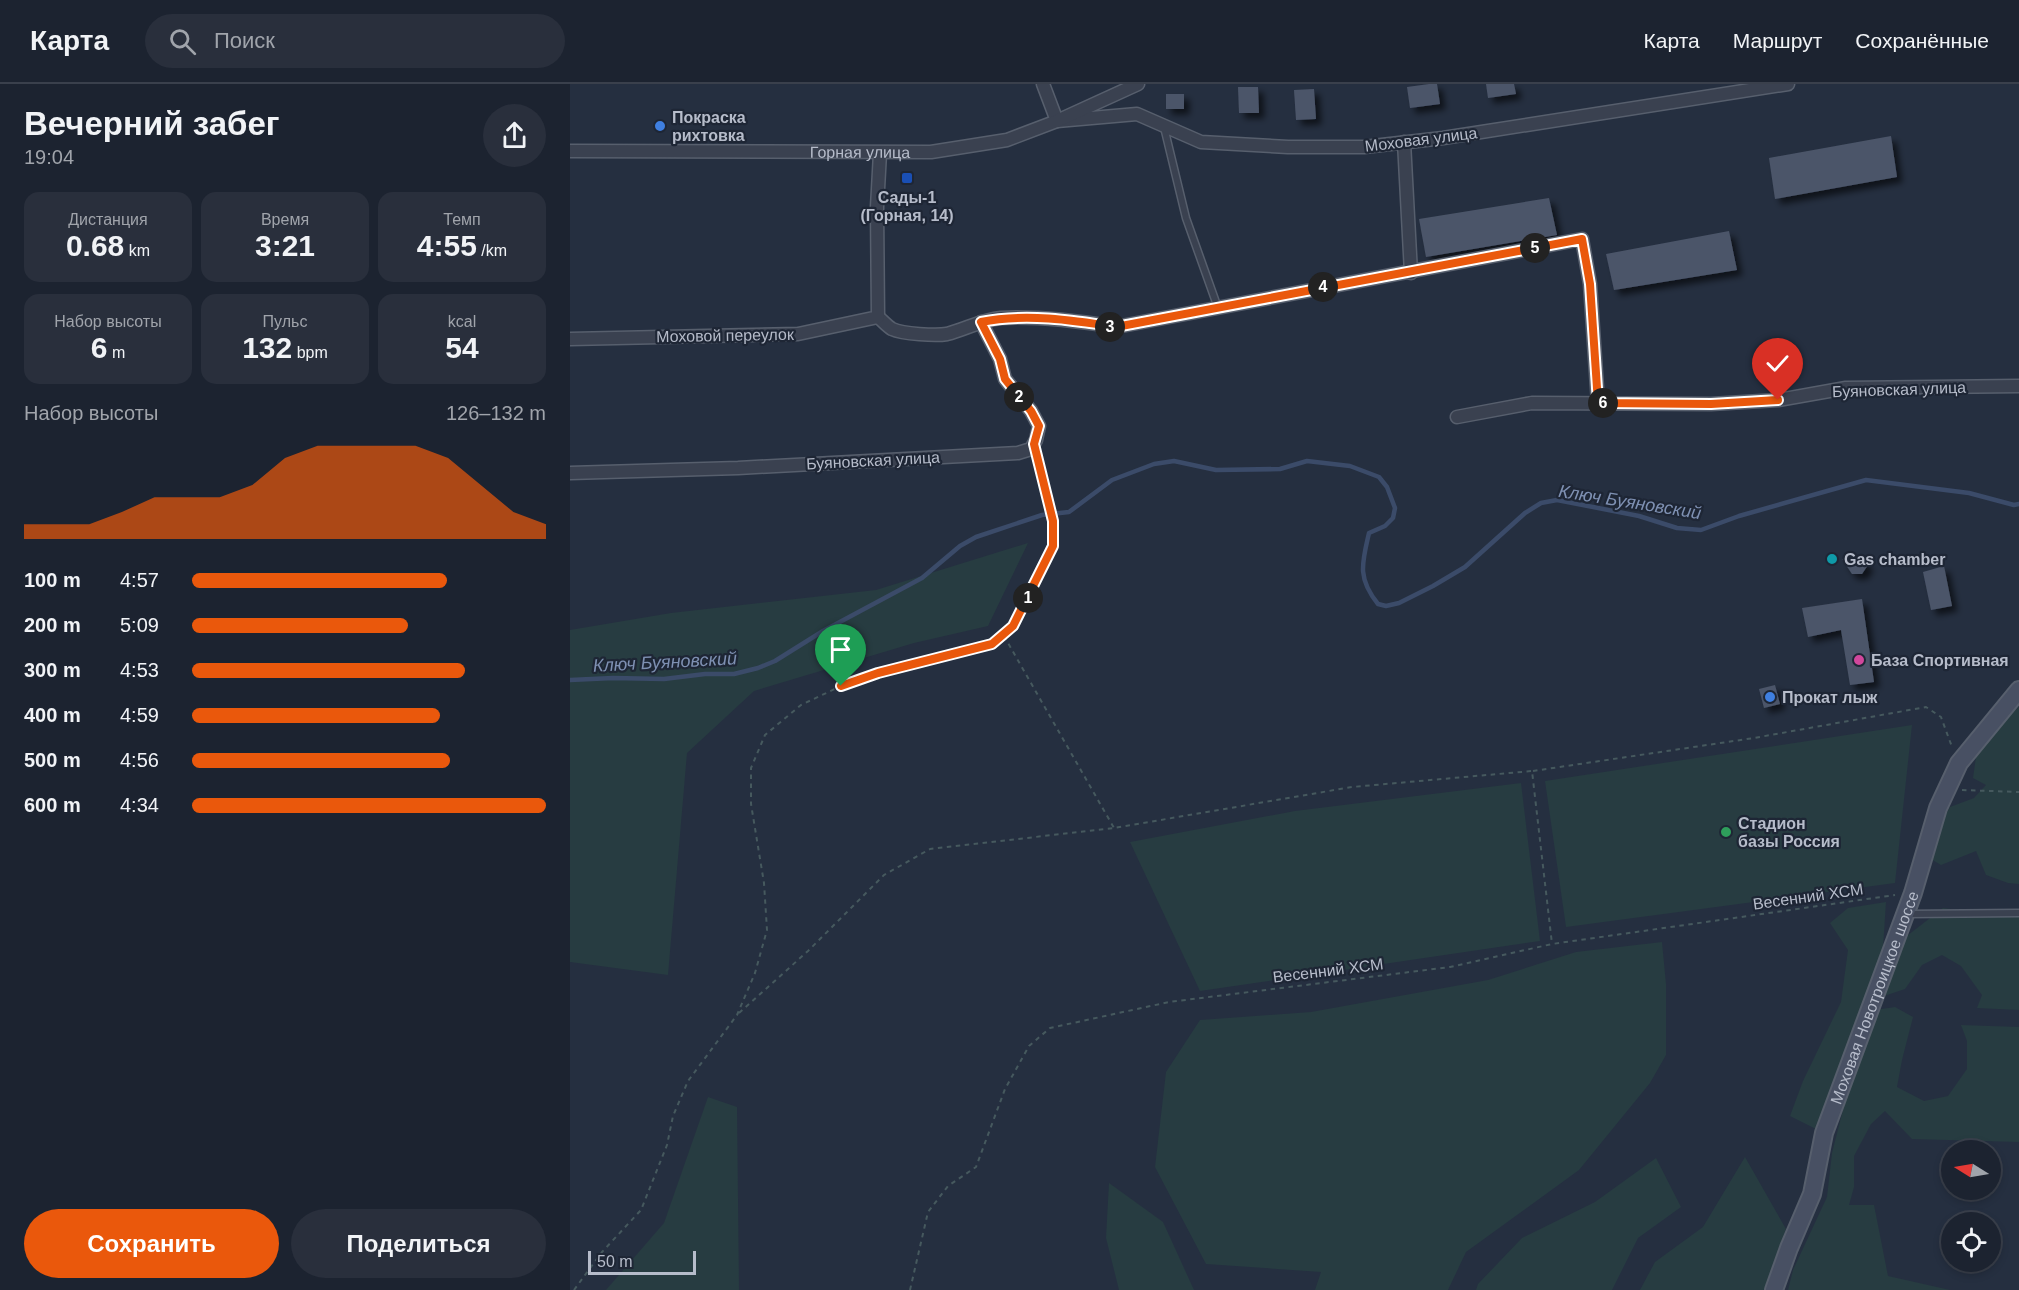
<!DOCTYPE html>
<html lang="ru">
<meta charset="utf-8">
<style>
body{margin:0;font-family:Helvetica,sans-serif;background:#292f3c;color:#f1f3f6;height:100vh;display:flex;flex-direction:column;font-size:22px;white-space:nowrap}
*{box-sizing:border-box;margin:0}
p{font-size:20px;color:#a0a4ab}
.icon{flex:none;width:33px;height:33px;fill:none;stroke:currentColor;stroke-width:2;stroke-linecap:round;stroke-linejoin:round}
.map{position:relative;flex:1;overflow:hidden}
.sheet{display:flex;flex-direction:column;background:#1c2330;width:570px}
.sheet>*{flex:none}
.needle{width:39px;rotate:281deg}
.buttons{position:absolute;left:1371px;top:1056px;display:grid;gap:12px}
.buttons a{display:grid;place-items:center;width:60px;height:60px;border-radius:50%;background:#1c2330;box-shadow:0 3px 9px #0003,0 0 0 2px #3a404c;font-size:30px}
.scale{position:absolute;left:18px;bottom:15px;width:108px;box-sizing:border-box;padding-left:6px;border:3px solid #b6bcca;border-top:0;font-size:16px;line-height:21px;white-space:nowrap;color:#b6bcca;-webkit-text-stroke:4px #1e2635;paint-order:stroke}
.pin{position:absolute;display:grid;place-items:center;width:51px;height:51px;color:#fff;margin:-62px -26px;border-radius:50% 50% 50% 0;rotate:-45deg;box-shadow:0 0 6px #0007}
.pin .icon{rotate:45deg}
.km{position:absolute;width:30px;height:30px;margin:-15px;border-radius:50%;background:#222;color:#fff;font-size:16px;line-height:30px;text-align:center}
.round{display:grid;place-items:center;flex:none;width:63px;height:63px;border-radius:32px;background:#292f3c}
.summary{display:flex;align-items:center;justify-content:space-between;height:102px;padding:0 24px}
h1{font-size:33px;font-weight:600;line-height:45px}
.figures{display:grid;grid-template-columns:repeat(3,1fr);gap:9px;height:102px;padding:6px 24px}
.figures div{display:grid;align-content:center;border-radius:15px;background:#292f3c;text-align:center}
.figures b{font-size:30px;font-weight:600}
.figures small{font-size:16px;font-weight:400}
.figures p{font-size:16px}
.chart{height:168px;padding:12px 24px}
.chart p{display:flex;justify-content:space-between}
.chart svg{width:100%;height:108px;margin-top:6px;fill:#ea580c;opacity:.7}
.cta{display:flex;gap:12px;margin-top:auto;padding:12px 24px}
.cta a{flex:1;height:69px;border-radius:36px;background:#ea580c;color:#fff;font-size:24px;font-weight:600;line-height:69px;text-align:center}
.cta a+a{background:#292f3c;color:#f1f3f6}
ul{padding:0 24px;list-style:none;font-size:20px}
li{display:grid;grid-template-columns:96px 72px 1fr;align-items:center;height:45px}
li i{height:15px;border-radius:8px;background:#ea580c}
header{display:flex;align-items:center;gap:36px;box-sizing:border-box;height:84px;padding:0 30px;background:#1c2330;border-bottom:2px solid #3a404c}
header strong{font-size:28px}
nav{display:flex;gap:33px;margin-inline-start:auto;font-size:21px}
.search{width:420px;height:54px;background:#292f3c;display:flex;align-items:center;gap:15px;box-sizing:border-box;padding:0 21px;border-radius:33px;color:#a0a4ab;font-size:22px}
main{display:flex;flex:1;min-height:0}
.map>svg:first-child{display:block}
</style>
<header>
<strong>Карта</strong>
<div class="search"><svg class="icon" aria-label="search" viewBox="0 0 24 24"><circle cx="10" cy="10" r="6"/><path d="M15 15l6 6"/></svg>Поиск</div>
<nav><a>Карта</a><a>Маршрут</a><a>Сохранённые</a></nav>
</header>
<main>
<section class="sheet">
<div class="summary"><div><h1>Вечерний забег</h1><p>19:04</p></div><a class="round"><svg class="icon" aria-label="share" viewBox="0 0 24 24"><path d="M12 15V3M7 8l5-5 5 5M5 13v7h14v-7"/></svg></a></div>
<div class="figures">
<div><p>Дистанция</p><b>0.68<small> km</small></b></div>
<div><p>Время</p><b>3:21</b></div>
<div><p>Темп</p><b>4:55<small> /km</small></b></div>
</div>
<div class="figures">
<div><p>Набор высоты</p><b>6<small> m</small></b></div>
<div><p>Пульс</p><b>132<small> bpm</small></b></div>
<div><p>kcal</p><b>54</b></div>
</div>
<div class="chart"><p><span>Набор высоты</span>126–132 m</p>
<svg viewBox="0 0 160 44" preserveAspectRatio="none"><path d="M0 44V38L10 38L20 38L30 33L40 27L50 27L60 27L70 22L80 11L90 6L100 6L110 6L120 6L130 11L140 22L150 33L160 38V44z"/></svg>
</div>
<ul>
<li><b>100 m</b>4:57<i style="width:72%"></i></li>
<li><b>200 m</b>5:09<i style="width:61%"></i></li>
<li><b>300 m</b>4:53<i style="width:77%"></i></li>
<li><b>400 m</b>4:59<i style="width:70%"></i></li>
<li><b>500 m</b>4:56<i style="width:73%"></i></li>
<li><b>600 m</b>4:34<i style="width:100%"></i></li>
</ul>
<div class="cta"><a>Сохранить</a><a>Поделиться</a></div>
</section>
<div class="map">
<svg width="1449" height="1206" viewBox="0 0 1449 1206">
<defs>
<filter id="shadow"><feDropShadow dx="5.5" dy="5.5" stdDeviation="3" flood-color="#0009"/></filter>
</defs>
<rect width="100%" height="100%" fill="#252f40"/>
<g fill="#273c41">
<polygon points="458,459 418,542 344,559 184,607 117,669 98,891 0,878 0,546 101,529 306,506"/>
<polygon points="1449,623 1449,800 1438,799 1416,791 1406,767 1371,781 1351,769 1380,723 1404,714 1416,701 1403,694 1406,673 1439,631"/>
<polygon points="1342,641 1325,799 996,843 975,697"/>
<polygon points="951,699 970,857 630,907 560,758 725,727"/>
<polygon points="1316,818 1313,864 1246,1045 1220,1032 1233,997 1271,918 1278,866 1260,839 1278,824"/>
<polygon points="1373,824 1424,831 1449,831 1449,926 1407,924 1412,911 1391,882 1372,871 1352,881 1335,905 1314,912 1313,896 1333,855"/>
<polygon points="1092,858 1096,900 1096,971 1080,999 1009,1086 896,1168 878,1206 745,1206 751,1188 636,1180 585,1083 596,988 630,936 741,928 918,896 1006,868"/>
<polygon points="1325,923 1343,933 1332,976 1327,1003 1354,1017 1378,1012 1397,985 1397,957 1391,941 1449,943 1449,1058 1342,1055 1315,1027 1301,1040 1284,1072 1284,1103 1279,1121 1304,1121 1318,1192 1380,1206 1218,1206 1223,1186 1257,1113 1262,1069 1278,1006 1305,926"/>
<polygon points="138,1013 167,1023 169,1206 36,1206 94,1139"/>
<polygon points="1175,1073 1216,1145 1195,1206 1070,1206 1085,1178 1133,1143"/>
<polygon points="1086,1074 1111,1123 1068,1154 1042,1206 906,1206 908,1200 952,1154 1025,1118"/>
<polygon points="539,1099 593,1138 624,1206 549,1206 536,1154"/>
</g>
<g fill="none" stroke-linecap="round" stroke-linejoin="round">
<path stroke="#3b4b69" stroke-width="4.5" d="M0 596 43 594 94 595 135 590H164L188 584 205 577 253 547 352 494 390 462 406 453 472 431 499 428 542 396 584 380 604 377 646 386 710 385 737 377 780 382 809 393 817 403 825 424 823 434 815 442 799 449C792 479 787 494 808 520L816 522 829 519 863 502 895 483 955 429 971 419 987 416 1069 432 1107 444 1131 446 1169 432 1296 396 1399 409 1444 421 1449 420"/>
</g>
<g fill="#4b5569" filter="url(#shadow)">
<polygon points="859,0 867,0 870,20 840,24 837,3"/>
<polygon points="916,0 944,0 946,10 918,14"/>
<polygon points="668,3 688,3 689,29 669,29"/>
<polygon points="744,5 746,35 726,36 724,6"/>
<rect x="596" y="10" width="18" height="15"/>
<polygon points="1321,52 1327,93 1205,115 1199,74"/>
<polygon points="979,114 987,151 856,173 849,135"/>
<polygon points="1159,147 1167,186 1044,206 1036,170"/>
<polygon points="1290,473 1298,481 1292,490 1282,490 1272,475"/>
<polygon points="1374,482 1382,522 1361,526 1353,488"/>
<polygon points="1292,515 1304,598 1280,601 1271,546 1238,553 1232,524"/>
<polygon points="1205,601 1210,620 1194,624 1189,605"/>
</g>
<g fill="none" stroke-linecap="round" stroke-linejoin="round">
<g stroke="#575f6d" stroke-width="9">
<g id="lane">
<polyline points="594,43 616,134 648,224"/>
<polyline points="1337,830 1449,829"/>
</g>
</g>
<g stroke="#575f6d" stroke-width="15">
<g id="street">
<polyline points="473,0 487,37 567,30 631,58 718,63 794,63 873,54 1218,0"/>
<polyline points="834,58 841,189"/>
<path id="s1" d="M0 67 361 68 437 56 487 37 568 0"/>
<path d="M308 233C312 236 317 242 322 245 333 250 366 252 377 250 396 245 411 236 431 234 469 232 508 237 546 243L1012 155 1020 200 1028 319"/>
<polyline points="0,255 228,250 308,233 307,123 310,69"/>
<polyline points="887,333 962,319 1141,320 1208,316 1276,304 1449,302"/>
<polyline points="0,389 168,384 448,369 461,365 466,356 469,342 461,327 435,295 430,275 411,238"/>
</g>
</g>
<g stroke="#575f6d" stroke-width="20">
<g id="secondary">
<path id="s2" d="M1204 1206 1219 1164 1242 1110 1254 1049 1343 809 1368 724 1389 679 1449 606"/>
</g>
</g>
<g stroke="#46595e" stroke-width="2" stroke-dasharray="4.5 4.5" stroke-linecap="butt">
<polyline points="434,552 544,744"/>
<polyline points="963,687 1184,654 1356,623 1371,633 1382,663"/>
<polyline points="1392,706 1449,708"/>
<polyline points="169,929 238,867 314,791 360,765 544,744 782,703 962,687 982,860"/>
<polyline points="4,1206 32,1168 71,1126 97,1061 103,1032 118,997 167,931 185,889 197,846 194,799 181,720 181,684 195,651 231,621 271,602 308,589 422,560 443,542 483,462 483,437 468,375"/>
<polyline points="340,1206 358,1128 378,1102 406,1083 435,1005 459,962 480,944 599,918 880,883 982,860 1325,811"/>
</g>
<use href="#lane" stroke="#3a4150" stroke-width="6"/>
<use href="#street" stroke="#3a4150" stroke-width="12"/>
<use href="#secondary" stroke="#485063" stroke-width="16"/>
</g>
<g fill="none" stroke-linecap="round" stroke-linejoin="round">
<g stroke="#fff" stroke-width="12">
<path id="route" d="M271 602 308 589 422 560 443 542 483 462V437L464 360 469 342 461 327 435 295 430 275 411 238C455 229 502 236 546 243L1012 155 1020 200 1028 319 1141 320 1208 316"/>
</g>
<use href="#route" stroke="#ea580c" stroke-width="8"/>
</g>
<g fill="#3f7fe0" stroke="#1e2635" stroke-width="2">
<circle cx="90" cy="42" r="6"/>
<circle cx="1200" cy="613" r="6"/>
</g>
<rect fill="#1a4fb4" stroke="#1e2635" stroke-width="2" x="331" y="88" width="12" height="12" rx="3"/>
<circle fill="#0f9aa8" stroke="#1e2635" stroke-width="2" cx="1262" cy="475" r="6"/>
<circle fill="#d1479c" stroke="#1e2635" stroke-width="2" cx="1289" cy="576" r="6"/>
<circle fill="#2e9e5b" stroke="#1e2635" stroke-width="2" cx="1156" cy="748" r="6"/>
<g text-anchor="middle" stroke-width="4.5" stroke-linejoin="round" paint-order="stroke">
<g font-size="16" font-weight="bold" fill="#b6bcca" stroke="#1e2635" text-anchor="start">
<text x="102" y="39">Покраска<tspan x="102" dy="18">рихтовка</tspan></text>
<text x="337" y="119" text-anchor="middle">Сады-1<tspan x="337" dy="18">(Горная, 14)</tspan></text>
<text x="1274" y="481">Gas chamber</text>
<text x="1301" y="582">База Спортивная</text>
<text x="1212" y="619">Прокат лыж</text>
<text x="1168" y="745">Стадион<tspan x="1168" dy="18">базы Россия</tspan></text>
</g>
<g font-size="16" fill="#b6bcca" stroke="#1e2635">
<text transform="translate(851 55) rotate(-7)" y="6">Моховая улица</text>
<text dy="6" stroke="none"><textPath href="#s1" startOffset="290">Горная улица</textPath></text>
<text transform="translate(155 251) rotate(-1)" y="6">Моховой переулок</text>
<text transform="translate(1329 305) rotate(-2)" y="6">Буяновская улица</text>
<text transform="translate(303 376) rotate(-3)" y="6">Буяновская улица</text>
<text transform="translate(1238 812) rotate(-8)" y="6">Весенний ХСМ</text>
<text transform="translate(758 886) rotate(-7)" y="6">Весенний ХСМ</text>
<text dy="6" stroke="none"><textPath href="#s2" startOffset="310">Моховая Новотроицкое шоссе</textPath></text>
</g>
<g font-size="18" font-style="italic" fill="#7e90b2" stroke="#1e2635">
<text transform="translate(1060 418) rotate(9)" y="6">Ключ Буяновский</text>
<text transform="translate(95 578) rotate(-3)" y="6">Ключ Буяновский</text>
</g>
</g>
</svg>
<div class="buttons">
<a><svg class="needle" viewBox="-14 -14 28 28"><path d="M0-13l5 13h-10z" fill="#e53935"/><path d="M0 13l5-13h-10z" fill="#a0a4ab"/></svg></a>
<a><svg class="icon" aria-label="locate" viewBox="0 0 24 24"><circle cx="12" cy="12" r="6"/><path d="M12 2v4M12 18v4M2 12h4M18 12h4"/></svg></a>
</div>
<div class="scale">50 m</div>
<div class="pin" style="left:271px;top:602px;background:#1e9e55"><svg class="icon" aria-label="arrive" viewBox="0 0 24 24"><path d="M6 21V4h12l-3 4 3 4H6"/></svg></div>
<div class="pin" style="left:1208px;top:316px;background:#d93025"><svg class="icon" aria-label="check" viewBox="0 0 24 24"><path d="M5 12l5 5 9-10"/></svg></div>
<b class="km" style="left:458px;top:514px">1</b>
<b class="km" style="left:449px;top:313px">2</b>
<b class="km" style="left:540px;top:243px">3</b>
<b class="km" style="left:753px;top:203px">4</b>
<b class="km" style="left:965px;top:164px">5</b>
<b class="km" style="left:1033px;top:319px">6</b>
</div>
</main>
